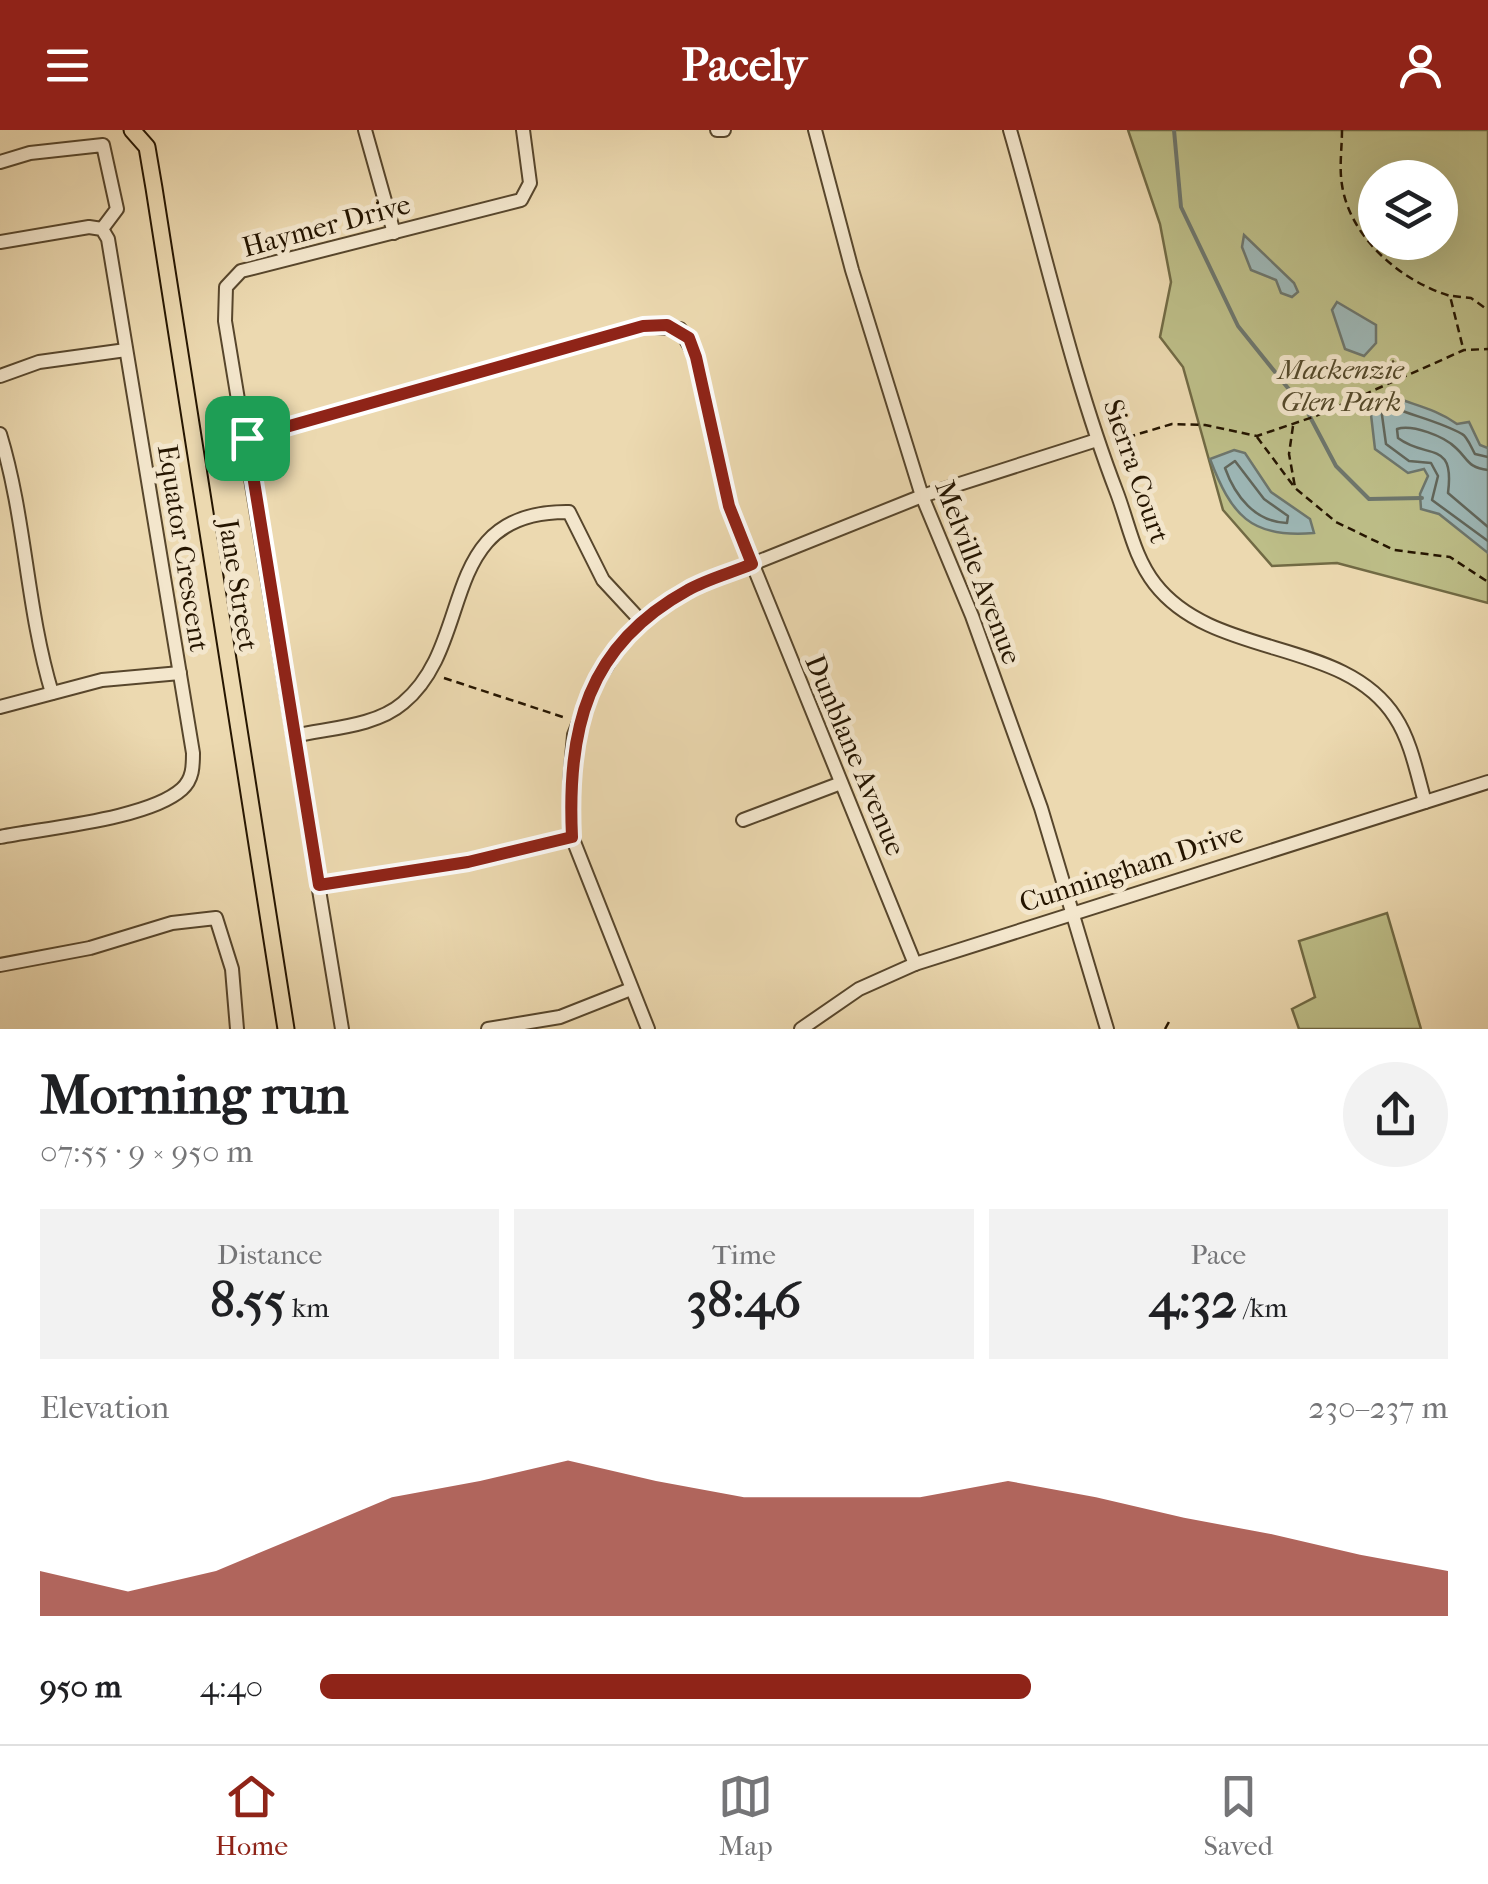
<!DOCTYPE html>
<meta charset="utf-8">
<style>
body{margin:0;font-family:"IM FELL French Canon",serif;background:#f2f2f2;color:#202124;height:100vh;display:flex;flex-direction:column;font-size:38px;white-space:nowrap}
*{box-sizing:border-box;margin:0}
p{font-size:32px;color:#757577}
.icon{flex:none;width:55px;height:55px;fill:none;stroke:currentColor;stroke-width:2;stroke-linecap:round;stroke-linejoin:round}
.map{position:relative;height:899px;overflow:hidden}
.side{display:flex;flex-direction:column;background:#fff;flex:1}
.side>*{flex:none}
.controls{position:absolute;left:1358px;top:30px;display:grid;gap:20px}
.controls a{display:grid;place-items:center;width:100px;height:100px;border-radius:50%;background:#fff;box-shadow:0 10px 40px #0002;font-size:50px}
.pin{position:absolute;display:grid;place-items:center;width:85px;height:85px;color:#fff;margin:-42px;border-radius:20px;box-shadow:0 5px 15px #0006}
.round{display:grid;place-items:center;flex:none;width:105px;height:105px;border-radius:52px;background:#f2f2f2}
.headline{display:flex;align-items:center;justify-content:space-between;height:170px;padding:0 40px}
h1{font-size:55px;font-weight:700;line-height:75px}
.stats{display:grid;grid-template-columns:repeat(3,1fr);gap:15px;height:170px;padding:10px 40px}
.stats div{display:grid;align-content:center;border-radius:0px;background:#f2f2f2;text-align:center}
.stats b{font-size:50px;font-weight:700}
.stats small{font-size:28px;font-weight:400}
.stats p{font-size:28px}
.chart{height:280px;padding:20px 40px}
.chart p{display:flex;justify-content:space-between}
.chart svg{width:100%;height:180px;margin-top:10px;fill:#8f2418;opacity:.7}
ul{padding:0 40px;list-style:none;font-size:32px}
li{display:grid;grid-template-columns:160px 120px 1fr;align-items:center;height:75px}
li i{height:25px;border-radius:12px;background:#8f2418}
header{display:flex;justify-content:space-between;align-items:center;height:130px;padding:0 40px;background:#8f2418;color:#fff;font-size:45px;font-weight:700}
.tab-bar{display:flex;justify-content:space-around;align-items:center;height:140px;border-top:2px solid #e0e0e0;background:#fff;font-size:28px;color:#757577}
.tab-bar a{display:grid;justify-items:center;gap:5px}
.tab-bar .active{color:#8f2418}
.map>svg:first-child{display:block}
</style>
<header><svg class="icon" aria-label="menu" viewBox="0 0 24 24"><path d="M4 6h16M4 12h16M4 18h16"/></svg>Pacely<svg class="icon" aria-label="person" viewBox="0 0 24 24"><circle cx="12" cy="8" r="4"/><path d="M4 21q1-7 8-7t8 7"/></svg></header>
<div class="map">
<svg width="1488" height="899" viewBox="0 0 1488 899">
<rect width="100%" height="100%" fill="#ecd9b0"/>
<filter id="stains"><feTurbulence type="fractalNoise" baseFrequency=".002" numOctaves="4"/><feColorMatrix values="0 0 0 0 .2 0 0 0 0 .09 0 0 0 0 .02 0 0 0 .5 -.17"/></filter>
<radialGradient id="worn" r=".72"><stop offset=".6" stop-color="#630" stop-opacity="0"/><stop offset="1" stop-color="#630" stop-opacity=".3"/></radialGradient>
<g fill="#bdbe88" stroke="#716a44" stroke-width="2.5" fill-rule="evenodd">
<path d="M1128 0H1488V473L1337 433 1272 436 1223 380 1183 237 1160 207 1171 152 1160 94ZM1375 48H1440V112H1375Z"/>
<polygon points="1387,783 1421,899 1299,899 1292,879 1315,867 1299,811"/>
</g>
<g fill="#9db7b6" stroke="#6d766d" stroke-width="2.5">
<polygon points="1244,105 1294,153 1298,162 1292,167 1281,163 1276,150 1251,140 1242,117"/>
<polygon points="1337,172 1376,195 1376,213 1364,226 1345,219 1332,180"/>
<path d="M1387 264C1412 275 1435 278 1457 294L1469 292 1480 315 1488 318V423L1439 384 1421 379 1420 364 1428 346 1424 339 1408 343 1375 319 1370 276 1365 270Z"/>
<path d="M1234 320 1245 323 1271 362 1310 389 1314 403C1250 409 1231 384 1210 329Z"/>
</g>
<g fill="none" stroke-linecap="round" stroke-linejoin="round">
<g stroke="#61665b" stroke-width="2.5">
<path d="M1488 327 1475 324C1472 319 1467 306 1462 304 1439 291 1412 286 1387 275L1381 278 1386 314 1409 331 1431 333 1438 346 1432 370 1488 411"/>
<path d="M1235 331 1264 369 1288 386 1287 393C1255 392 1235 366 1225 338Z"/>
<path d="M1488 340C1468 338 1468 329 1456 318 1444 306 1412 294 1397 299L1398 308C1427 330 1455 309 1448 363L1488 397"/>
</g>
<polyline stroke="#6d766d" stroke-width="4" points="1174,0 1181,77 1238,196 1308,283 1336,336 1369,369 1422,368"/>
<g stroke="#57462c" stroke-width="16">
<g id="minor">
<polyline points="365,0 394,103"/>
<polyline points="717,0 724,0"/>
<polyline points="815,0 852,140 922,366 972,486 1041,678 1107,899"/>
<path d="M1010 0C1045 121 1072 246 1117 363 1129 395 1134 427 1155 454 1214 530 1344 507 1395 587 1411 611 1417 644 1425 672"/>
<polyline points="0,32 30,23 103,15 117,79 102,99"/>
<path d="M0 112 89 97 102 99 108 109 193 623C193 636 193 649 182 659 149 689 45 698 0 707"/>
<polyline points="0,246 39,232 126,220"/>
<path d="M0 304C26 389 26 477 52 563"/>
<polyline points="247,308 643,196 680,199 696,227 729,376 915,834"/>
<polyline points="0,577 102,550 180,543"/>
<path d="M294 606C328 598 375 597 403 573 477 512 435 380 569 382L603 450 641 491"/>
<polyline points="743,690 841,653"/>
<polyline points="319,755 468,731 572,707"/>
<polyline points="0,835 90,818 172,793 216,788 232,839 237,899"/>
<polyline points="342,899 225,191 226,157 241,141 521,70 530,53 523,0"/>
<polyline points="488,899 560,887 631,859"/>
<polyline points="648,899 572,707 570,651 574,605 592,559 617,520 641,491 690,459 922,366 1097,310"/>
<polyline points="801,899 859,859 915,834 1488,652"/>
</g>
</g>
<g stroke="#251500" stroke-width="19">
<polyline id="major" points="132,0 147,17 154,58 286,899"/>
</g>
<g stroke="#251500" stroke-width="2.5" stroke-dasharray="8 5" stroke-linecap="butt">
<path d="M1342 0C1342 18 1339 37 1342 55 1350 108 1401 151 1450 166L1463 218"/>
<polyline points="1453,166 1471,168 1488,180"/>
<polyline points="1293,296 1289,324 1295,357"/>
<polyline points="1257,307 1295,358 1336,392 1394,420 1450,427 1488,452"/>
<polyline points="1115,311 1172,294 1205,295 1257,306 1316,286 1464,220 1488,219"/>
<polyline points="444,548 566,588"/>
<polyline points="1165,899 1170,890"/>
</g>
<use href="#minor" stroke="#f3e6cc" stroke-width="12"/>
<use href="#major" stroke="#ecd9b0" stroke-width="15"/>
</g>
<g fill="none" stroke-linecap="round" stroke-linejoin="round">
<g stroke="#fff" stroke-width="20">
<path id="route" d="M667 195 689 208 696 227 729 376 752 434C731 443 707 449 688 460 586 516 567 600 572 707L468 732 319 755 247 308 643 196Z"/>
</g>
<use href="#route" stroke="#8f2418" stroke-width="12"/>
</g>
<g text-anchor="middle" stroke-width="10" stroke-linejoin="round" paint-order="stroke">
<g font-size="28" fill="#251500" stroke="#f3e6cc">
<text transform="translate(326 95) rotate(-15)" y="10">Haymer Drive</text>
<text transform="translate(1137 341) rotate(71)" y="10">Sierra Court</text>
<text transform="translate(184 418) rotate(81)" y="10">Equator Crescent</text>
<text transform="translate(979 442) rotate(69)" y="10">Melville Avenue</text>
<text transform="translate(239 455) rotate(81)" y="10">Jane Street</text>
<text transform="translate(856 625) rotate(67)" y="10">Dunblane Avenue</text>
<text transform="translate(1131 737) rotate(-18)" y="10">Cunningham Drive</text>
</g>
<g font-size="28" font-style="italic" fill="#534829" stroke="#f3e6cc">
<text x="1341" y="249">Mackenzie<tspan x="1341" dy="32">Glen Park</tspan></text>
</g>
</g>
<rect width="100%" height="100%" filter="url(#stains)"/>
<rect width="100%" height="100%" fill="url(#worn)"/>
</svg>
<div class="controls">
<a><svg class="icon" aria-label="layers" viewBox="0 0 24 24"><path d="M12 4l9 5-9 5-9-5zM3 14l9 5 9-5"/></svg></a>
</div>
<div class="pin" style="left:247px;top:308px;background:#1e9e55"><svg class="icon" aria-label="arrive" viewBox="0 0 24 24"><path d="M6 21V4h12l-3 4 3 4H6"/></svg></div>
</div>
<section class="side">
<div class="headline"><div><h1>Morning run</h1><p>07:55 · 9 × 950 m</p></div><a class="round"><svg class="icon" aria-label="share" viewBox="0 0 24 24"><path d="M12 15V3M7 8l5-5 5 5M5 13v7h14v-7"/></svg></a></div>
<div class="stats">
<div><p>Distance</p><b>8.55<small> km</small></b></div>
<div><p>Time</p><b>38:46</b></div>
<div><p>Pace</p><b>4:32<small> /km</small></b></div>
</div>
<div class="chart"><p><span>Elevation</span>230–237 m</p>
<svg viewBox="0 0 160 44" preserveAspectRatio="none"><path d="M0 44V33L10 38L20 33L30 24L40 15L50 11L60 6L70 11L80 15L90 15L100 15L110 11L120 15L130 20L140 24L150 29L160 33V44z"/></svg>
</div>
<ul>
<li><b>950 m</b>4:40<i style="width:63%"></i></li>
</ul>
</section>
<nav class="tab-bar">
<a class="active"><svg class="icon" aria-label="home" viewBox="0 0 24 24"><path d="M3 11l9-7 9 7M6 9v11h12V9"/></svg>Home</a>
<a><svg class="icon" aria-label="map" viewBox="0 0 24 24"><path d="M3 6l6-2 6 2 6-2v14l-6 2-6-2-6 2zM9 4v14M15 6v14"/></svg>Map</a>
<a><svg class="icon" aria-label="saved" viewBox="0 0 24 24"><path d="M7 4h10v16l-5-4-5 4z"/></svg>Saved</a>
</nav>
